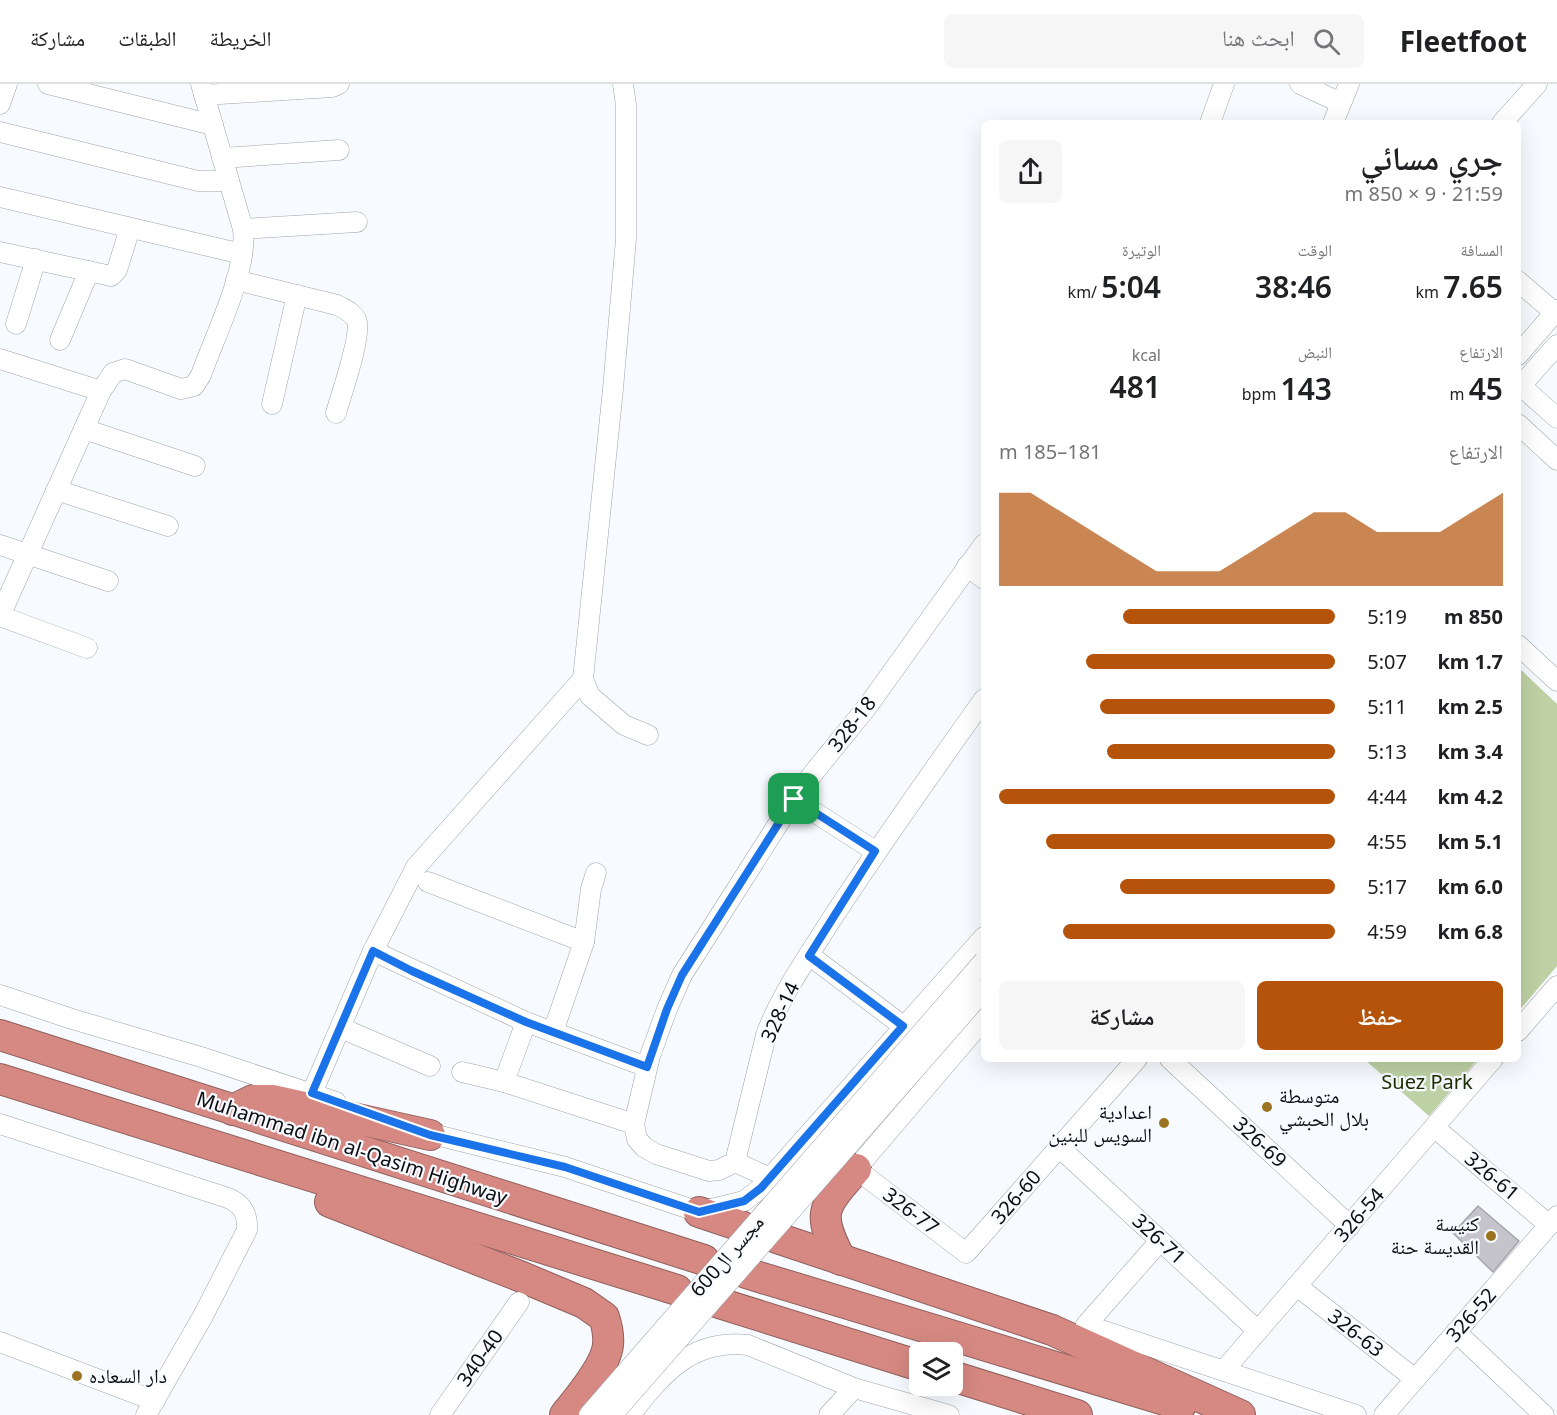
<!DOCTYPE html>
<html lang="ar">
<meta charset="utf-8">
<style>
body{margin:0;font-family:"Noto Sans","Noto Naskh Arabic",sans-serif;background:#f6f6f6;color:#202124;direction:rtl;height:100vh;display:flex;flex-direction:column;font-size:22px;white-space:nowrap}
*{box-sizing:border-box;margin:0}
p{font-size:20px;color:#757577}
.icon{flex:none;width:33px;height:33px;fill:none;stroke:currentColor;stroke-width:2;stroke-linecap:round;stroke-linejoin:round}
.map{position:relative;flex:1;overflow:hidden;direction:ltr}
.drawer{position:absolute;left:981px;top:36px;width:540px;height:942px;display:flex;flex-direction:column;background:#fff;border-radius:9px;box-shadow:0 6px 24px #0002;direction:rtl}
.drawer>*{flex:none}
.controls{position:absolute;left:909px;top:1258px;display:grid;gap:12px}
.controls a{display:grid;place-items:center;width:54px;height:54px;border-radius:9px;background:#fff;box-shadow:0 6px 24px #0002;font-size:30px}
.pin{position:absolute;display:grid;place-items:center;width:51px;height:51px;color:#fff;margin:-26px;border-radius:12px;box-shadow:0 3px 9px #0006}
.round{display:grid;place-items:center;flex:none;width:63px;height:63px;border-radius:9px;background:#f6f6f6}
.summary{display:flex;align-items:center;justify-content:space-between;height:102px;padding:0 18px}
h1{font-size:33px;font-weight:600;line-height:45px}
.metrics{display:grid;grid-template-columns:repeat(3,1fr);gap:9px;height:102px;padding:6px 18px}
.metrics div{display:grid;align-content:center}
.metrics b{font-size:30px;font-weight:600}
.metrics small{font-size:16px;font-weight:400}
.metrics p{font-size:16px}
.chart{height:168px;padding:12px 18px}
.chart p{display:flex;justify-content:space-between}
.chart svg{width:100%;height:108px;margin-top:6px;fill:#b45309;opacity:.7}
.button{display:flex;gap:12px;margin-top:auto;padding:12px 18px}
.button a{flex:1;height:69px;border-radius:9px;background:#b45309;color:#fff;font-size:24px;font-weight:600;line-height:69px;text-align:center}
.button a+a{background:#f6f6f6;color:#202124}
ul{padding:0 18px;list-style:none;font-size:20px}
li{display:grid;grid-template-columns:96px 72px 1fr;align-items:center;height:45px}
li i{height:15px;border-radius:8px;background:#b45309}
header{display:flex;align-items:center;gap:36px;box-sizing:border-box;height:84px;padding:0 30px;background:#fff;border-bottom:2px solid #e0e0e0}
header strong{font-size:28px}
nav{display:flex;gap:33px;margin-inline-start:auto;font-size:21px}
.search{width:420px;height:54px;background:#f6f6f6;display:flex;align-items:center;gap:15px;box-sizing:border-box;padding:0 21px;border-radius:9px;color:#757577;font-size:22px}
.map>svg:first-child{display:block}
</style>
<header>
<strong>Fleetfoot</strong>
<div class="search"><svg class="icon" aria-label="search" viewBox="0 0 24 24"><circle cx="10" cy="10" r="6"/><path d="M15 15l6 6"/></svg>ابحث هنا</div>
<nav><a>الخريطة</a><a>الطبقات</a><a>مشاركة</a></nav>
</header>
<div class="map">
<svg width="1557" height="1331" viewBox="0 0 1557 1331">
<rect width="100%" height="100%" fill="#f7fbff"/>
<g fill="#bed1a4">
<polygon points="1518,583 1557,620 1557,882 1518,928"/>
<polygon points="1364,975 1478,975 1429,1032"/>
</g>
<polygon fill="#c5c4ca" stroke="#a5a4aa" stroke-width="1.5" points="1478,1122 1519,1157 1493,1188 1453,1149"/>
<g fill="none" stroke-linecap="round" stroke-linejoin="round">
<g stroke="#9fa3a8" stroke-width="21">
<g id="minor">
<polyline points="48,0 213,41"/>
<polyline points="623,0 626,21 626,155 613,305 583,595 590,612 624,641 648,651"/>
<polyline points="1300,0 1341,19"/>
<polyline points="204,11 332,3 339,0"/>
<polyline points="0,20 7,0"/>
<polyline points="1210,39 1224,0"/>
<polyline points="1333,39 1349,0"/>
<polyline points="1502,39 1537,0"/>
<polyline points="0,48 198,97 229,97"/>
<polyline points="222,74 339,66"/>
<polyline points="0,113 242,170"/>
<polyline points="243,145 357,138"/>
<polyline points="0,168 111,192 117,186 130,144"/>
<path d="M236 196 337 221C344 225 352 228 356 235 363 249 341 311 336 329"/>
<polyline points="1518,197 1555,229"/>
<polyline points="16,240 36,175"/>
<polyline points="60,256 89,187"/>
<polyline points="1518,271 1557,226"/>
<polyline points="0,275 101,307"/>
<polyline points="1521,302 1557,334"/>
<polyline points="1518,305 1557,261"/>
<polyline points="272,320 297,211"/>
<polyline points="1518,340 1557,376"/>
<polyline points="84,345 195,382"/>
<polyline points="56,406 168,442"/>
<polyline points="0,461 108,497"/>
<polyline points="967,482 984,495"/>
<polyline points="1518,561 1557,597"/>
<path d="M87 564 0 532 101 307 113 289 125 285 181 305 194 302 201 291C215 251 248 187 243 145L201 0"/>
<polyline points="794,715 875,767"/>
<polyline points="428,798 584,858 553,948"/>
<polyline points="584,858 591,805 596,789"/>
<polyline points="373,867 526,938 647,983"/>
<polyline points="809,871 903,942"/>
<polyline points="0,911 72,935 201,973 336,1018"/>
<polyline points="984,935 856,1085 966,1169 1137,975"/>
<polyline points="526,938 504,998 634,1040"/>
<polyline points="341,944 430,982"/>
<polyline points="1518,947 1557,902"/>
<polyline points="1170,975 1350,1142"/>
<polyline points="462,988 504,998"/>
<polyline points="312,1009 373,867 416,783 583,595"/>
<path d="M0 1040 228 1114C242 1120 248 1130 247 1146L203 1232 146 1331"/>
<polyline points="1435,1044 1549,1141"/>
<polyline points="420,1047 565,1083 699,1128 744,1117 761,1104 984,853"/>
<polyline points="1059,1063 1258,1247"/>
<path d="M735 1078 766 951C781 910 808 873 831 836 880 761 932 688 984 615"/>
<polyline points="770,1094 735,1078 719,1086 709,1087 656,1070 644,1063 637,1055 634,1040 650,972 667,925 682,891 794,715 815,687 867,623 984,460"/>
<polyline points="1160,1157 1086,1241 1356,1331"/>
<polyline points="1297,1202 1415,1295"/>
<polyline points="1456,1248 1544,1331"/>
<polyline points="0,1258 155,1317"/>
<polyline points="1224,1286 1493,975"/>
<polyline points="440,1331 519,1218"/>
<path d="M630 1331C662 1290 691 1255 748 1261L854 1304 949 1331"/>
<polyline points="829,1331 854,1304"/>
<polyline points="1384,1331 1557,1132"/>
</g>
</g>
<g stroke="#8f5e5a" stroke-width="32">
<g id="highway">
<polyline points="0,951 704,1176"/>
<polyline points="0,995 677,1206"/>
<polyline points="233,1026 253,1016 272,1016 430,1051"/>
<path d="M330 1118 522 1193 584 1219 604 1233C607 1242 609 1251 608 1261 606 1282 578 1315 565 1331"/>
<polyline points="699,1128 741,1142"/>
<polyline points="777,1154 1052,1246 1240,1331"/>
<path d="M841 1176C816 1128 822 1124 856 1085"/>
<polyline points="746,1189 1181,1321"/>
<polyline points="719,1219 920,1282"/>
<polyline points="952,1292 1077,1331"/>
</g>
</g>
<use href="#minor" stroke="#fff" stroke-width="20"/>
<use href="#highway" stroke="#d58982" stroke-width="30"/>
<g stroke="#9fa3a8" stroke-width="21" stroke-linecap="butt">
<g id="minor-bridge">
<polyline points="589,1331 984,877"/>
<polyline points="612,1331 984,906"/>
</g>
</g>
<use href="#minor-bridge" stroke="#fff" stroke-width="20"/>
</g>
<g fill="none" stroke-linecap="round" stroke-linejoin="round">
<g stroke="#fff" stroke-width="12">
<polygon id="route" points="794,715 875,767 809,872 903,942 761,1104 744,1117 699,1128 565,1083 430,1051 312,1009 373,867 412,887 526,938 647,983 667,925 682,891"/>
</g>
<use href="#route" stroke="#1a73e8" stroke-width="8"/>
</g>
<g fill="#9c7421" stroke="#f7fbff" stroke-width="2">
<circle cx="1267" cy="1023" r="6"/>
<circle cx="1164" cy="1039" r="6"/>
<circle cx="1491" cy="1152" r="6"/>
<circle cx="77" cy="1292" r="6"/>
</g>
<g text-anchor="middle" stroke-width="4.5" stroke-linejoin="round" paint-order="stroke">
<g font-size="20" fill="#0c0d0f" stroke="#f7fbff">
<text transform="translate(852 640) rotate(-52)" y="7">328-18</text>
<text transform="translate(780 928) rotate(-65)" y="7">328-14</text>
<text transform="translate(1260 1058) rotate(43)" y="7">326-69</text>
<text transform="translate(352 1064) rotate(18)" y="7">Muhammad ibn al-Qasim Highway</text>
<text transform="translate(1492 1092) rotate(40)" y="7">326-61</text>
<text transform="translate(1016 1113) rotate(-49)" y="7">326-60</text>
<text transform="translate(911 1127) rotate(37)" y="7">326-77</text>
<text transform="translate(1359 1131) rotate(-49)" y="7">326-54</text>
<text transform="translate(1159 1155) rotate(43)" y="7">326-71</text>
<text transform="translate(727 1172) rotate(-49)" y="7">مجسر ال600</text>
<text transform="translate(1471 1231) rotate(-49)" y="7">326-52</text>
<text transform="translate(1356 1249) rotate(38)" y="7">326-63</text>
<text transform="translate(480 1274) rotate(-55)" y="7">340-40</text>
</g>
<g font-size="20" fill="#202f03" stroke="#f7fbff">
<text x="1427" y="1005">Suez Park</text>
</g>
<g font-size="20" fill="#0c0d0f" stroke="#f7fbff" text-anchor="start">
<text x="1279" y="1019">متوسطة<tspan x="1279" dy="23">بلال الحبشي</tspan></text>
<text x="1152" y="1035" text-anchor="end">اعدادية<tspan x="1152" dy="23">السويس للبنين</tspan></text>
<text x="1479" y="1147" text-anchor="end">كنيسة<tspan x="1479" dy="23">القديسة حنة</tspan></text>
<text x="89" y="1299">دار السعاده</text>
</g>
</g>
</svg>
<div class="controls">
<a><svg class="icon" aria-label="layers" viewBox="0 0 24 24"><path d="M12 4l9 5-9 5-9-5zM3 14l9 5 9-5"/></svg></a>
</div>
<div class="pin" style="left:794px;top:715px;background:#1e9e55"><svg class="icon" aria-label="arrive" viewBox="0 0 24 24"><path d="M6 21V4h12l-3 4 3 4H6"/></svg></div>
<section class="drawer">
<div class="summary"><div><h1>جري مسائي</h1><p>21:59 · 9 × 850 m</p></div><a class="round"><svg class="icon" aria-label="share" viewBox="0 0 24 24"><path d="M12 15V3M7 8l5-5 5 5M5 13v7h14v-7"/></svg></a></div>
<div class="metrics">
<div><p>المسافة</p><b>7.65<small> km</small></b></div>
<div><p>الوقت</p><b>38:46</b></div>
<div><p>الوتيرة</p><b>5:04<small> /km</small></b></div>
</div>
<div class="metrics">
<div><p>الارتفاع</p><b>45<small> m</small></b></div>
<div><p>النبض</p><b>143<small> bpm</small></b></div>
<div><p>kcal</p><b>481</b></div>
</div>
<div class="chart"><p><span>الارتفاع</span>181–185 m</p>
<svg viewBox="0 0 160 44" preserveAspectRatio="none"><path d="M0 44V6L10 6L20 14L30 22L40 30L50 38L60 38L70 38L80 30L90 22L100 14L110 14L120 22L130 22L140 22L150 14L160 6V44z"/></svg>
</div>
<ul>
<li><b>850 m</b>5:19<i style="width:63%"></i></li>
<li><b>1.7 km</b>5:07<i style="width:74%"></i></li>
<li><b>2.5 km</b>5:11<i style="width:70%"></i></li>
<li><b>3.4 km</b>5:13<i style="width:68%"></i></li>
<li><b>4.2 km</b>4:44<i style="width:100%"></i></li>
<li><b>5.1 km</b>4:55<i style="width:86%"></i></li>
<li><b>6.0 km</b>5:17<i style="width:64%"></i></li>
<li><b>6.8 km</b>4:59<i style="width:81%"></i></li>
</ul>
<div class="button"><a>حفظ</a><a>مشاركة</a></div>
</section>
</div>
